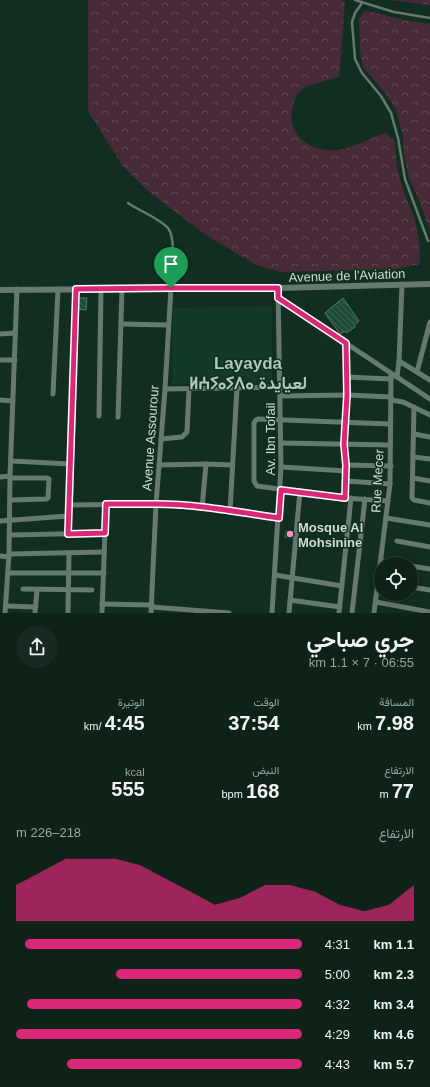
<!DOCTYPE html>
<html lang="ar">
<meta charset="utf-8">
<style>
body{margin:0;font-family:Helvetica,Vazirmatn,"Noto Sans Tifinagh",sans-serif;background:#172a21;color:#f1f3f6;direction:rtl;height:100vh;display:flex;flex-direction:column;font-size:15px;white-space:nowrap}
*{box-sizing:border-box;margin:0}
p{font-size:13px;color:#9ba4a2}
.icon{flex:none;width:22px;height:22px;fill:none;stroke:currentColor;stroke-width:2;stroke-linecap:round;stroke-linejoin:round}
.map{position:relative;height:613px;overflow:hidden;direction:ltr}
.side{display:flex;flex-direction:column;background:#0e2218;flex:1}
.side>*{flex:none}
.tools{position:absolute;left:374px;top:557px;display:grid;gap:8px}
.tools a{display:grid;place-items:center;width:44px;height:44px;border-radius:50%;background:#0e2218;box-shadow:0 2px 10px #0003,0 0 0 1px #2e3f37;font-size:20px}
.pin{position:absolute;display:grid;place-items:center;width:34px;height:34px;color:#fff;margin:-41px -17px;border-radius:50% 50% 50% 0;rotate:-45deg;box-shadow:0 0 4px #0007}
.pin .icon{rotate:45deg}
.round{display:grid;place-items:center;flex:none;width:42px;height:42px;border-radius:21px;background:#172a21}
.summary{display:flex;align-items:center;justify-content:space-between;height:68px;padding:0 16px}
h1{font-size:22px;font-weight:700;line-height:30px}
.figures{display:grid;grid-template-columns:repeat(3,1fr);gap:6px;height:68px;padding:4px 16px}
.figures div{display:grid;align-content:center}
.figures b{font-size:20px;font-weight:700}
.figures small{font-size:11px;font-weight:400}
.figures p{font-size:11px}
.chart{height:112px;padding:8px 16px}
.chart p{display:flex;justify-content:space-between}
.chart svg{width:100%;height:72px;margin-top:4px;fill:#db2777;opacity:.7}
ul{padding:0 16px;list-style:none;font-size:13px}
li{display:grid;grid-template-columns:64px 48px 1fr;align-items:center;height:30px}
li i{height:10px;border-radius:5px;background:#db2777}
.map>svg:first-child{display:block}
</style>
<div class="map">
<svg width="430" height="613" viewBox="0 0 430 613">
<defs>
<pattern id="forest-crowns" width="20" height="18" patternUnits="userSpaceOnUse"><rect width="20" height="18" fill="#462a38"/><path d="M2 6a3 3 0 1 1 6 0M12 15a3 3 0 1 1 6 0" fill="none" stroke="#604854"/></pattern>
<pattern id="building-back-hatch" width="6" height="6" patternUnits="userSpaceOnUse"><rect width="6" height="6" fill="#1d4d37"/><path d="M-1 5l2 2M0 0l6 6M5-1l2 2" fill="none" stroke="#3d6653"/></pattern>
</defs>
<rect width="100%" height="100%" fill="#122e20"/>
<polygon fill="#153928" points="272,306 272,383 172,384 173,308"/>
<g fill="url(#forest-crowns)">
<path d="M88 0H341L345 2 339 77C332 79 310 84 304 88 299 91 294 99 293 105 284 138 315 155 343 149 356 146 374 137 386 132L395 142 397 169 404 193 414 217 419 239 420 264 396 269 282 272 265 268 251 262 206 235 148 191 122 165 88 111Z"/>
<polygon points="389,0 430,0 430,5"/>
<polygon points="365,11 368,11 404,20 430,24 430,230 419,200 409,178 404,157 403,137 396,110 386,94 363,67 360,50 359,20 362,13"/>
</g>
<g fill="url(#building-back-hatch)" stroke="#587565">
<polygon points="77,298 87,298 86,310 77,309"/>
<polygon points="343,298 359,321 354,325 355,327 346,333 345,331 340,334 325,313"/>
<polygon points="286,531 294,532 294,538 285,537"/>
</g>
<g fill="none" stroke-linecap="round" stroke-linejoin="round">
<g stroke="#65796e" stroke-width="2.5">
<polyline points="355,0 394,12 430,18"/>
<polyline points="362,3 355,13 352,22 355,59 362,73 381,96 391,113 398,138 405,179 428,241"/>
<path d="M128 203C138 210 160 219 168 228 177 240 171 272 171 287"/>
</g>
<g stroke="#65796e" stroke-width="5">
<polyline points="278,298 430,399"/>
<polyline points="121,324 168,325"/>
<polyline points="0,334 15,333"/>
<polyline points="0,360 15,360"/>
<polyline points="399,361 430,380"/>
<polyline points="417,372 430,322"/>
<polyline points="346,377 391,379"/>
<polyline points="397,377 399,361 402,284"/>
<polyline points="165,389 281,387"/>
<polyline points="53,394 58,289"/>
<polyline points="281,396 347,395 391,397"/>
<polyline points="0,400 13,401"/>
<polyline points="391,400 403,402 430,415"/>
<polyline points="414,407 412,498 414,500 430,503"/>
<polyline points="99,416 101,289"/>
<polyline points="118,417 122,289"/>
<polyline points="414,434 430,437"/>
<polyline points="161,439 182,437 187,432 189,389"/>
<polyline points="281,443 390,445"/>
<polyline points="414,457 430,459"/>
<polyline points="11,461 70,464"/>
<polyline points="159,465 206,464 232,465"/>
<polyline points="346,465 391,466"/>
<polyline points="281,467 346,471"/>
<polyline points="0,477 10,476"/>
<polyline points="413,478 430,481"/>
<polyline points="346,481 390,484"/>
<polyline points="345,498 346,465 344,443 347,395 346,343"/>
<polyline points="10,500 46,499 48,498 49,479 47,478 10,478"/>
<polyline points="388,501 345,498 257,486 254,481 254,423 256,420 258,419 390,424"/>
<polyline points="68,505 156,504 230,511 279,518"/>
<polyline points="202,508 206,464"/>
<polyline points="230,511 237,388"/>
<polyline points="386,518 430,525"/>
<polyline points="0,521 68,516"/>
<polyline points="67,534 76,289"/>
<polyline points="10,535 105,533"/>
<polyline points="397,541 430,547"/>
<polyline points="9,554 104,552"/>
<polyline points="0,556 9,557"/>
<polyline points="381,561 400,564"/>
<polyline points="411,566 430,569"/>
<polyline points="8,573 104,573"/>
<polyline points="275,575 342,586"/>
<polyline points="411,587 430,590"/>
<polyline points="23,589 92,590"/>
<polyline points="290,600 340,607"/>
<polyline points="376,602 430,612"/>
<polyline points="102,604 152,605"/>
<polyline points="6,606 36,607"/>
<polyline points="152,607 229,613"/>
<polyline points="5,613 9,554 10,476 17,289"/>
<polyline points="35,613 37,590"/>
<polyline points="68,613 69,553"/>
<polyline points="102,613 106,504"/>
<polyline points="151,613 156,504 165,389 171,288"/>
<polyline points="272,613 281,467 278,288"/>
<polyline points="289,613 300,491"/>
<polyline points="339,613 351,498"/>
<polyline points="352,613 365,499"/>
<polyline points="374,613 390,484 391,374"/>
</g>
<polyline stroke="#65796e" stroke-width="6" points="0,290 278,288 430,284"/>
</g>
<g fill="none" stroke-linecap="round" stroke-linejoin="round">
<g stroke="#fff" stroke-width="8">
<path id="route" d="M171 288H278V298L346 343 347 395 344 444 346 465 345 498 281 490 279 518C238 512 197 504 156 504 139 504 123 504 106 504L105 533 68 534 76 289Z"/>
</g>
<use href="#route" stroke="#db2777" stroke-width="5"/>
</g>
<circle fill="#fa8fc7" stroke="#122e20" stroke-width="1.5" cx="290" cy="534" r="4"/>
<g text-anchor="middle" stroke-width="3" stroke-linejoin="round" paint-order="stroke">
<g font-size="13" fill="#cdddd4" stroke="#122e20">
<text transform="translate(347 275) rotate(-2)" y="5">Avenue de l'Aviation</text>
<text transform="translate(150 438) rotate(-86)" y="5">Avenue Assourour</text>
<text transform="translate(270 439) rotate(-90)" y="5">Av. Ibn Tofail</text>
<text transform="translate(377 481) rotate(-87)" y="5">Rue Mecer</text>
</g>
<g font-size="13" font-weight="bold" fill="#cdddd4" stroke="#122e20" text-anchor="start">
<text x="298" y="532">Mosque Al<tspan x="298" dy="15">Mohsinine</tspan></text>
</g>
<g font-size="17" font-weight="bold" fill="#abcab9" stroke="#122e20">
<text x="248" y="369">Layayda<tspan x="248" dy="20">ⵍⵄⵢⴰⵢⴷⴰ لعيايدة</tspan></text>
</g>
</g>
</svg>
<div class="tools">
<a><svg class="icon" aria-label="locate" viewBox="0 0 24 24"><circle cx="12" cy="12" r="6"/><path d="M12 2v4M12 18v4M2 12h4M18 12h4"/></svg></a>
</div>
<div class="pin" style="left:171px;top:288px;background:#1e9e55"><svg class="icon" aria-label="arrive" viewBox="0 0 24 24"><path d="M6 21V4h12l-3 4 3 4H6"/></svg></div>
</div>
<section class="side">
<div class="summary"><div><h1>جري صباحي</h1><p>06:55 · 7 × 1.1 km</p></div><a class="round"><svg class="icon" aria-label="share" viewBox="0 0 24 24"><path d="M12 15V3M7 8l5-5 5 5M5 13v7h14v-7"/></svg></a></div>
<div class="figures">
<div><p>المسافة</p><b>7.98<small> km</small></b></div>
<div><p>الوقت</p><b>37:54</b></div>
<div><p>الوتيرة</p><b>4:45<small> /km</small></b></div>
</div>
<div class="figures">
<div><p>الارتفاع</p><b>77<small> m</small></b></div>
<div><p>النبض</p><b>168<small> bpm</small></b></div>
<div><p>kcal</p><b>555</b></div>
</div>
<div class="chart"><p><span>الارتفاع</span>218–226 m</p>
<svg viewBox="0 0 160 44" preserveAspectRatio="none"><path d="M0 44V22L10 14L20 6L30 6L40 6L50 10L60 18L70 26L80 34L90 30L100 22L110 22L120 26L130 34L140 38L150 34L160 22V44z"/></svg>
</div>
<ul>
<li><b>1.1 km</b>4:31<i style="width:97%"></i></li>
<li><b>2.3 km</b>5:00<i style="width:65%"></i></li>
<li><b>3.4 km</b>4:32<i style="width:96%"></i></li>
<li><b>4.6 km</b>4:29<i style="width:100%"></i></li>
<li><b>5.7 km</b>4:43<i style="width:82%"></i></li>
</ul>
</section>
